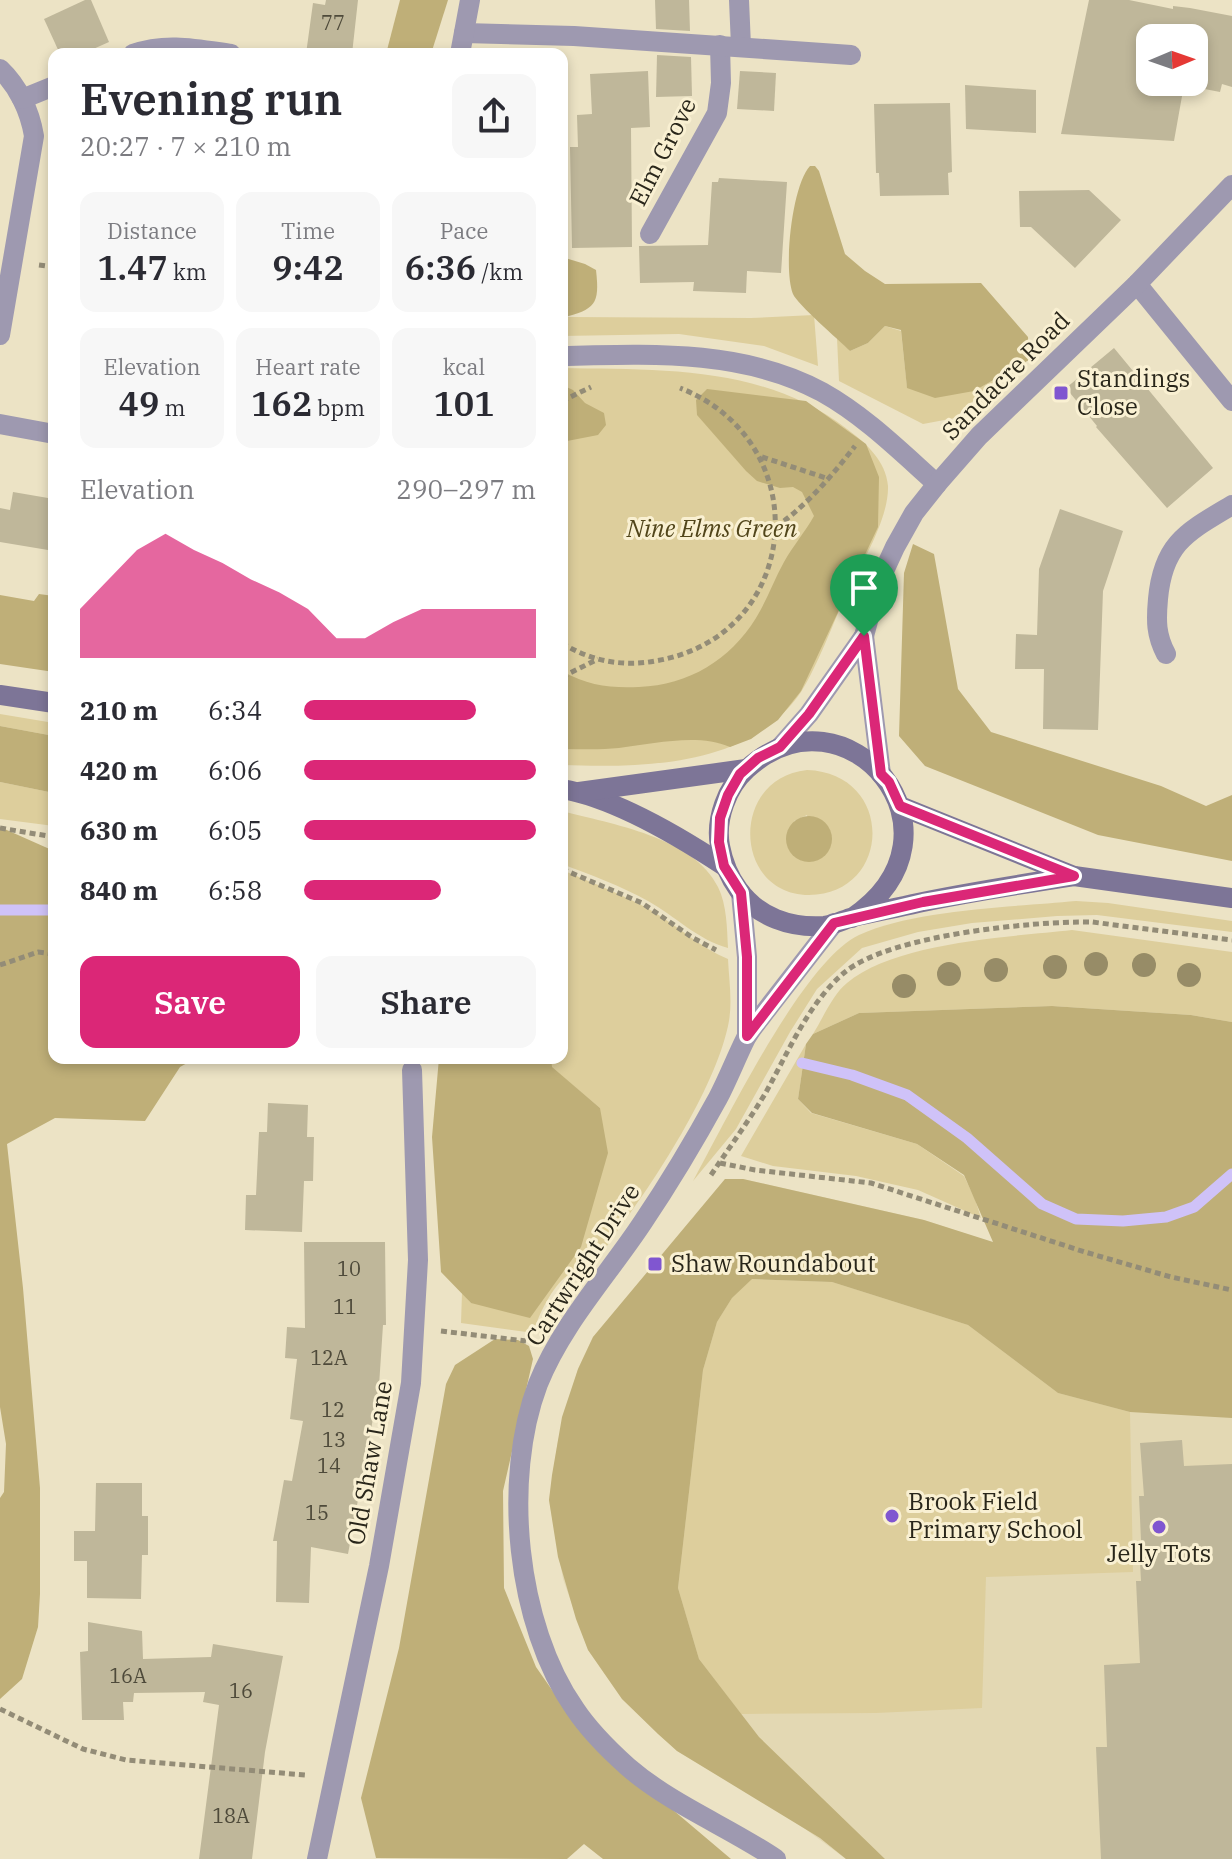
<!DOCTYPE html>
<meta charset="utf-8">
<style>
body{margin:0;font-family:"IBM Plex Serif",serif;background:#f7f7f7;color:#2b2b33;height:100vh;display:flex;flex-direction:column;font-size:30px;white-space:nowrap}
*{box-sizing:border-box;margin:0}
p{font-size:26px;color:#7c7c81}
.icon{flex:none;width:44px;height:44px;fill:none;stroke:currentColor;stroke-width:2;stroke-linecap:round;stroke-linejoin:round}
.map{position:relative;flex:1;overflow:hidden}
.details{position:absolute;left:48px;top:48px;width:520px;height:1016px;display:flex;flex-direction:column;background:#fff;border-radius:16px;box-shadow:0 4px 12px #0003}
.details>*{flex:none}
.needle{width:52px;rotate:88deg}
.fabs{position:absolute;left:1136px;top:24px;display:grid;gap:16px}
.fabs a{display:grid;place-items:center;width:72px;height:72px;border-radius:16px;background:#fff;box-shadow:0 4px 12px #0003;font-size:40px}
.pin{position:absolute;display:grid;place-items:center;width:68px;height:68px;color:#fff;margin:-82px -34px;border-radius:50% 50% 50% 0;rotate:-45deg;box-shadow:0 0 8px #0007}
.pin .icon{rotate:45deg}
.round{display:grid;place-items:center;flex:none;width:84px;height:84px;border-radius:16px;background:#f7f7f7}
.headline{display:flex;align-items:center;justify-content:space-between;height:136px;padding:0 32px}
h1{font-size:44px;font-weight:600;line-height:60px}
.metrics{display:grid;grid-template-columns:repeat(3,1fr);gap:12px;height:136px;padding:8px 32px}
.metrics div{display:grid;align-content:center;border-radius:16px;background:#f7f7f7;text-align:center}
.metrics b{font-size:34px;font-weight:600}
.metrics small{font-size:22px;font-weight:400}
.metrics p{font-size:22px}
.chart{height:224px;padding:16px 32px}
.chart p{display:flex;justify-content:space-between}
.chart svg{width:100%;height:144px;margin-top:8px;fill:#db2777;opacity:.7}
.primary-button{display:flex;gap:16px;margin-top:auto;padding:16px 32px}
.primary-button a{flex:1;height:92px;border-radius:16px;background:#db2777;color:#fff;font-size:32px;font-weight:600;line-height:92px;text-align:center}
.primary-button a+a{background:#f7f7f7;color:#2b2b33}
ul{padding:0 32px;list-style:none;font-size:26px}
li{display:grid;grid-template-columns:128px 96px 1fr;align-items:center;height:60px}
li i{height:20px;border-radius:10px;background:#db2777}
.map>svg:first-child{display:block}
</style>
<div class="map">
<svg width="1232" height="1859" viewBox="0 0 1232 1859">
<rect width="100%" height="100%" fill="#ece3c5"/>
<polygon fill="#e3d8b3" points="725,1179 743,1179 924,1220 994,1243 1232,1305 1232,1859 846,1859 789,1817 677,1751 622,1699 588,1650 563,1579 549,1500 558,1440 578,1369 593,1337"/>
<g fill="#ddce9c" fill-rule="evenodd">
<polygon points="814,315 818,366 764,346 679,334 562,336 562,318 566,317 751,318"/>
<polygon points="885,326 901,331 907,387 974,391 999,377 955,418 923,424 839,381 837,338 850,351 868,343"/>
<path d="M562 368C662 370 763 365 847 429 866 443 886 461 888 486 889 519 861 564 847 593 833 623 818 665 801 692 750 767 643 768 562 765Z"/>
<polygon points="0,714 54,723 54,736 0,726"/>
<path d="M807 770C895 773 893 894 809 895 733 895 729 778 807 770ZM807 815 815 861 800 860 794 821Z"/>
<polygon points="0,782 54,793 54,826 0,819"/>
<path d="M562 811C611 824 694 837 718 887 727 905 727 929 728 948 698 940 675 916 648 901 621 886 591 875 562 864Z"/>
<path d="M562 870C593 883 624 895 654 912 679 927 701 948 728 959 729 981 733 1004 728 1026 714 1090 655 1181 615 1234 607 1245 600 1259 590 1268 584 1273 574 1272 567 1276 554 1284 536 1318 534 1333L461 1323 462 1293 471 1303 600 1108 551 1067V1058H562Z"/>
<path d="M1076 901 1108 903 1232 921V932L1097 915 1057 916 972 923 918 932 862 948 817 989 790 1032 736 1129 693 1181C725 1123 803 961 859 935 915 909 1014 907 1076 901Z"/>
<path d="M1072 930 1232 952V1022L1191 1015 1052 1006 859 1013 813 1034C823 1018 833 994 847 983 895 942 1010 937 1072 930Z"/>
<polygon points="806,1044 798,1099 811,1113 917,1144 964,1176 975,1199 981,1218 918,1190 856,1176 773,1166 741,1156"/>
<polygon points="751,1279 832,1282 968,1325 1058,1393 1130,1412 1133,1572 986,1577 982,1708 876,1713 741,1714 699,1659 678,1588 703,1370 717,1322 732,1298"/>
</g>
<g fill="#bfaf78">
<polygon points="400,0 448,0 431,54 386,54"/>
<path d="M810 166H815L819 171 845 254 865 271 885 284 981 283 1028 337 1029 360 974 391 935 398 907 388 901 330 885 326 868 343 850 351C839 340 797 304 793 294 783 269 792 185 810 166Z"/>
<path d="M562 257 585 264 596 270C600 305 595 309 562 318Z"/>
<polygon points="562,385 573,390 585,403 604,413 606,425 598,435 562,442"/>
<path d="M707 389 806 401 866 444 879 477 878 527 801 691 778 720 751 739 730 747C697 733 654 744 619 748 600 750 581 749 562 749V671C589 686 609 688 639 687 689 685 730 660 756 618 767 600 774 580 784 562 793 546 805 532 814 516L802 492 793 487 780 488 757 481 746 471 697 415 696 400Z"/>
<polygon points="913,544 934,554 958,689 991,732 1161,786 1206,806 1232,795 1232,861 1098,835 925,766 899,736 904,573"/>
<polygon points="39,594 54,596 54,672 0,664 0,595 34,601"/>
<polygon points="0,726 54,736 54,793 0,782"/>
<circle cx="809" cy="839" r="23"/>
<polygon points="0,827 54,851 54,1058 196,1058 180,1067 145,1121 55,1118 7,1144 23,1288 40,1488 40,1594 38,1627 22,1679 0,1699 0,1498 4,1492 6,1444 0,1407"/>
<polygon points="1052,1006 1191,1015 1232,1022 1232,1418 1130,1412 1058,1393 968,1325 832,1282 752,1279 732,1298 717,1322 703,1370 678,1588 699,1659 759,1737 885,1859 846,1859 820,1838 677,1751 658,1734 622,1699 588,1650 576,1619 558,1557 549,1500 552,1475 562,1417 578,1369 593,1337 725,1179 743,1179 924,1220 993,1242 964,1175 917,1144 812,1113 798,1099 806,1044 813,1034 859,1013"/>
<polygon points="439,1058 551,1058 552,1067 600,1108 608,1153 581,1247 530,1318 471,1303 441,1272 432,1137"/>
<polygon points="495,1339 518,1340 529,1346 533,1359 503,1491 504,1588 536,1667 582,1733 731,1859 603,1859 584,1844 567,1859 376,1858 361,1798 399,1648 446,1384 455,1365"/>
</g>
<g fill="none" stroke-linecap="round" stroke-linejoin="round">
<g stroke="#cfc2f8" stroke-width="11">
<polyline points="0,910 54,910"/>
<polyline points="802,1063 852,1075 907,1095 967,1138 1042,1204 1076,1219 1123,1221 1166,1217 1194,1207 1232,1174"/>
</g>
</g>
<g fill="#bfb79a" fill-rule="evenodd">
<polygon points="85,0 91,0 109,42 82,54 60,54 44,19"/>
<polygon points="326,0 358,0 352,54 306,54 313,3 325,5"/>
<polygon points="655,0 689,0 690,31 656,29"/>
<path d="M1089 0H1129L1173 9V6L1190 8 1232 16V87L1222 84 1220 92 1184 85 1174 141 1061 134ZM1150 38H1194V82H1150Z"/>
<polygon points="657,55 691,57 692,96 656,97"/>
<polygon points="648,71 650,127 631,128 632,247 572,248 570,147 578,147 577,115 592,114 590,74"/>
<polygon points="740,71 776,73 774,111 737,109"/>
<polygon points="965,85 1036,90 1036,133 966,129"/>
<polygon points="950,103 952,172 948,173 949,195 880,196 879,173 876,173 874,104"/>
<polygon points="719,178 787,182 781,273 747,271 746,293 693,291 694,282 640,283 639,246 708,245 712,182 718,182"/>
<polygon points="1089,190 1121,220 1075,268 1031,227 1020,227 1019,191"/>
<polygon points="1114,348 1213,468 1167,508 1096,427 1097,426 1066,388"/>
<polygon points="13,492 48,498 48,502 54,503 54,551 0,542 0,508 10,510"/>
<polygon points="1060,509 1123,531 1103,591 1098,730 1043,729 1044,669 1015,669 1016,634 1037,635 1039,569"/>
<polygon points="268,1103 308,1105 307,1137 314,1137 313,1181 304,1181 302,1232 245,1230 246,1195 256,1195 259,1132 267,1132"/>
<polygon points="304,1242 385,1242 386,1325 383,1325 379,1386 348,1554 311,1547 309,1603 276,1602 277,1541 273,1541 284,1480 292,1481 303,1421 290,1419 297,1359 285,1358 287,1327 305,1328"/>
<polygon points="1182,1440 1184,1466 1232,1464 1232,1859 1101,1859 1096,1747 1107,1747 1104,1665 1140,1663 1136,1581 1141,1581 1140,1562 1142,1562 1139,1496 1144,1496 1140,1443"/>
<polygon points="96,1483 142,1483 142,1516 148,1516 148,1555 142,1555 141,1599 87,1598 87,1561 74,1561 74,1531 95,1531"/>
<polygon points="88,1622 142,1631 143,1659 211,1657 213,1644 283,1656 265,1752 252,1859 199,1859 219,1705 203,1702 205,1692 134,1693 133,1702 123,1702 124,1720 82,1720 80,1652 88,1651"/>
</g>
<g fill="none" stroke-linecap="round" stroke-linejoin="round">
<g stroke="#938c77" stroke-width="5" stroke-dasharray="6 4" stroke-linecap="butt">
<polyline points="39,265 54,267"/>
<polyline points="562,401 591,387"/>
<polyline points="762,457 829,479"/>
<path d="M776 527C808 504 831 477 855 446"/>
<path d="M562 643C590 661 623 667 655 661 803 637 818 442 680 388"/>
<polyline points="562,677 598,659"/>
<polyline points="0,828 54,837"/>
<polyline points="562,869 642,903 693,938 716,950"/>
<polyline points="0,965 38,952 54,954"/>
<polyline points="720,1163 755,1170 871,1183 1085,1252 1171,1277 1232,1290"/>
<path d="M711 1175C729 1148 748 1122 765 1094 788 1053 808 1003 845 972 890 935 1033 921 1092 922L1232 940"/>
<polyline points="441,1331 526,1341"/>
<polyline points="0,1709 83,1749 126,1760 305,1775"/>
</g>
<g stroke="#9e99b0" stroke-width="20">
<polyline points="739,0 741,46"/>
<polyline points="650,234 717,113 721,83 720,45"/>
</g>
<g stroke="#9e99b0" stroke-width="20">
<polyline points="464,33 574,36 851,55"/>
<path d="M133 54C166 42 197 49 231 54"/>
<polyline points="460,54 470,0"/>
<path d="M0 69C18 86 30 111 34 136L0 335"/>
<polyline points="22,99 54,86"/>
<polyline points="1137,284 1232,401"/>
<path d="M562 356C648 354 743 349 822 392 865 416 900 451 937 484"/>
<polyline points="0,424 54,434"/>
<polyline points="864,636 881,774"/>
<path d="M1166 654C1156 635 1156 621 1158 599 1163 543 1187 532 1232 505"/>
<polyline points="780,747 809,714 864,636 878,584 895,547 914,513 937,484 979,436 1137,284 1232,185"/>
<polyline points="317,1859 379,1566 411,1383 418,1260 412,1070"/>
</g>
<g stroke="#9e99b0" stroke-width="20">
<polyline points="741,893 747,957 747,1036"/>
<path d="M776 1859C729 1827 672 1805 628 1767 609 1750 589 1730 575 1709 516 1625 502 1479 538 1384 562 1324 608 1275 643 1222 670 1182 695 1140 718 1098 728 1079 736 1058 746 1038 753 1026 763 1015 771 1004 792 977 813 950 834 923"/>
</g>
<g stroke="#7d7597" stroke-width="20">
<polyline points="0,695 54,703"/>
<path d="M562 789C614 798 680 837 724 866"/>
<polyline points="579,792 746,769"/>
<polyline points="900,806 1074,876 1232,898"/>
<path d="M852 918C978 833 846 678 747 769 727 787 715 819 720 846 726 878 745 907 776 919 791 925 808 927 824 926 834 925 843 920 853 917 875 912 896 908 918 903 970 892 1022 884 1074 876"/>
</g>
</g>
<g fill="#978c67">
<circle cx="1096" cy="964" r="12"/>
<circle cx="1144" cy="965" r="12"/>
<circle cx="1055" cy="967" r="12"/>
<circle cx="996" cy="970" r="12"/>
<circle cx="949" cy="974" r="12"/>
<circle cx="1189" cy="975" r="12"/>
<circle cx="904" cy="986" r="12"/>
</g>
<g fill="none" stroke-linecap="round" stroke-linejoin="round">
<g stroke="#fff" stroke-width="16">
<polygon id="route" points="864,636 881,774 889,782 900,806 1074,876 923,902 834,923 747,1036 747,957 741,893 724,866 719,842 720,818 728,795 740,774 758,758 780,747 809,714"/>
</g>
<use href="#route" stroke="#db2777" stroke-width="10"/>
</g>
<g fill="#8056d0" stroke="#f9f0d2" stroke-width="3">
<rect x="1053" y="385" width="16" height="16" rx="4"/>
<rect x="647" y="1256" width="16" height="16" rx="4"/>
<circle cx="892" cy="1516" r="8"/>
<circle cx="1159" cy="1527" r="8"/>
</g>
<g text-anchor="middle" stroke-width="6" stroke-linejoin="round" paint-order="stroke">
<g font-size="20" fill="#4e4a3a">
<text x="333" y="30">77</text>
<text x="349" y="1276">10</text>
<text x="345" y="1314">11</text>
<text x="329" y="1365">12A</text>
<text x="333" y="1417">12</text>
<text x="334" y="1447">13</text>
<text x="329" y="1473">14</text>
<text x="317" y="1520">15</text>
<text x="128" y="1683">16A</text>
<text x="241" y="1698">16</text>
<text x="231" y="1823">18A</text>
</g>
<g font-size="24" fill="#29261a" stroke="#f9f0d2">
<text transform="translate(663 152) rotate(-63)" y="8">Elm Grove</text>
<text transform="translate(1006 376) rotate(-45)" y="8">Sandacre Road</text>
<text transform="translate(583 1265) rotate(-57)" y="8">Cartwright Drive</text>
<text transform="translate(370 1463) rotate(-80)" y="8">Old Shaw Lane</text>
</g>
<g font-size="24" fill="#29261a" stroke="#f9f0d2" text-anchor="start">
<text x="1077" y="387">Standings<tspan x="1077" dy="28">Close</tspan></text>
<text x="671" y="1272">Shaw Roundabout</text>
<text x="908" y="1510">Brook Field<tspan x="908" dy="28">Primary School</tspan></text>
<text x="1159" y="1562" text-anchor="middle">Jelly Tots</text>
</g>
<g font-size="24" font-style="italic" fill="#51451a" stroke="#f9f0d2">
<text x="712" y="537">Nine Elms Green</text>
</g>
</g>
</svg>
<div class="fabs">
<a><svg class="needle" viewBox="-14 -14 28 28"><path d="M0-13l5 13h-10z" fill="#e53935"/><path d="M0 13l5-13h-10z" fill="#7c7c81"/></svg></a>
</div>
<div class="pin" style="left:864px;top:636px;background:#1e9e55"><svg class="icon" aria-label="arrive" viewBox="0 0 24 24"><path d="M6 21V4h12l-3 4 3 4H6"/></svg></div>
<section class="details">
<div class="headline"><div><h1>Evening run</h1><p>20:27 · 7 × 210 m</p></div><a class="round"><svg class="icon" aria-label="share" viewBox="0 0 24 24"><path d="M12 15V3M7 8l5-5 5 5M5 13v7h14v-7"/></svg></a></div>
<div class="metrics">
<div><p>Distance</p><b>1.47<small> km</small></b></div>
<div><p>Time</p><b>9:42</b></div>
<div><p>Pace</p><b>6:36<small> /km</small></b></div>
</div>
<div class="metrics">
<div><p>Elevation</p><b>49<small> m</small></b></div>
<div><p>Heart rate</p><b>162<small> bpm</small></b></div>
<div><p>kcal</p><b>101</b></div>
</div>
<div class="chart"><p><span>Elevation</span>290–297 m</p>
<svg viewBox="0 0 160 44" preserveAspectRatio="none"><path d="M0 44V29L10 20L20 11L30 6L40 11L50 15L60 20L70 24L80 29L90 38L100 38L110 33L120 29L130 29L140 29L150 29L160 29V44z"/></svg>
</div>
<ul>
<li><b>210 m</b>6:34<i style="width:74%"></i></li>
<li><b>420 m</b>6:06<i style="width:100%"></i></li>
<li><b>630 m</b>6:05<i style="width:100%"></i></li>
<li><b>840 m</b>6:58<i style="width:59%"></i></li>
</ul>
<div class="primary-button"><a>Save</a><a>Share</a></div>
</section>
</div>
